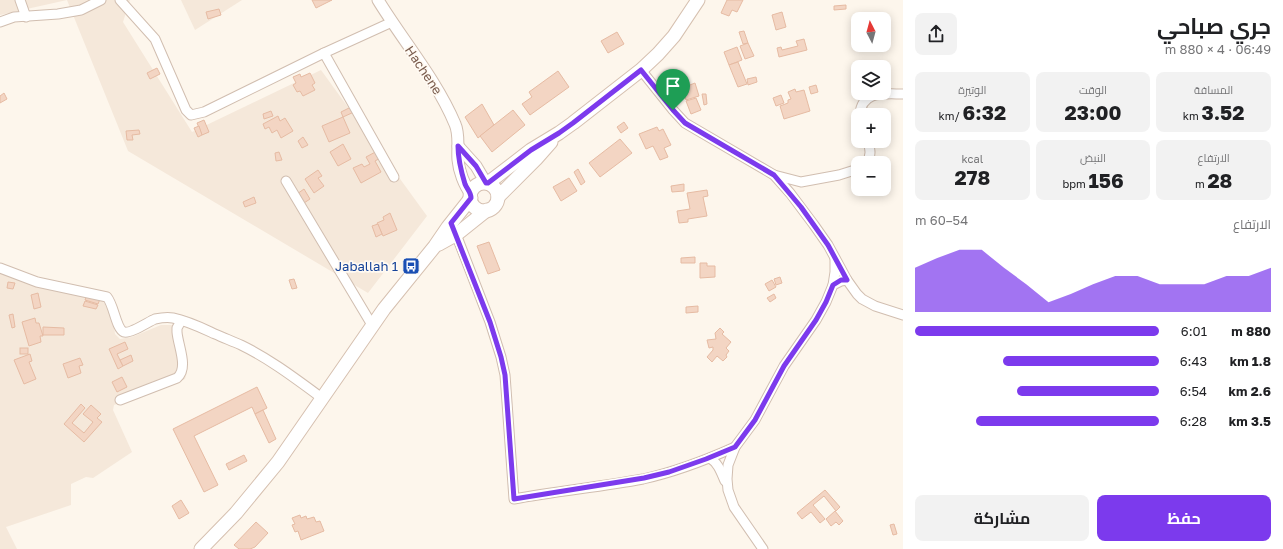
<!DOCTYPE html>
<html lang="ar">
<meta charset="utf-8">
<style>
body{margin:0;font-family:"Golos Text",Cairo,sans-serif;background:#f2f2f2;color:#202124;direction:rtl;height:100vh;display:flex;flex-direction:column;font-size:15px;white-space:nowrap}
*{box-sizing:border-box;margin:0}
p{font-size:13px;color:#757577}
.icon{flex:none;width:22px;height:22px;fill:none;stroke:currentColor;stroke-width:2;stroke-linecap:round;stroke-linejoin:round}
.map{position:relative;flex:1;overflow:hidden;direction:ltr}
.sheet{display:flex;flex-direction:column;background:#fff;width:380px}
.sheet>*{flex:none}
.needle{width:26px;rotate:354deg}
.tools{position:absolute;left:851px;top:12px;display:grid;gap:8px}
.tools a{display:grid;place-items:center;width:40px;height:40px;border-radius:8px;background:#fff;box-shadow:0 2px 10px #0003;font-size:20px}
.pin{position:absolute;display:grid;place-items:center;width:34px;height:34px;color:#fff;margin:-41px -17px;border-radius:50% 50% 50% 0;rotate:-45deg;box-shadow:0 0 4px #0007}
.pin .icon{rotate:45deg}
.round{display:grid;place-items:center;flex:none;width:42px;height:42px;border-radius:8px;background:#f2f2f2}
.headline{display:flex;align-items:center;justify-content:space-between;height:68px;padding:0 12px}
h1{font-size:22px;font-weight:700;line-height:30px}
.stats{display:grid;grid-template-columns:repeat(3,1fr);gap:6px;height:68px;padding:4px 12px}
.stats div{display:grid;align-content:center;border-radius:8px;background:#f2f2f2;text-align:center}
.stats b{font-size:20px;font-weight:700}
.stats small{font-size:11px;font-weight:400}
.stats p{font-size:11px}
.chart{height:112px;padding:8px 12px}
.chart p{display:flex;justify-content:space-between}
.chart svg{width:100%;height:72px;margin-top:4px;fill:#7c3aed;opacity:.7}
.button{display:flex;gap:8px;margin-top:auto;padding:8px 12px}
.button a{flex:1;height:46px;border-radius:8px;background:#7c3aed;color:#fff;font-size:16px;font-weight:700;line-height:46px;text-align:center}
.button a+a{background:#f2f2f2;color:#202124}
ul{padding:0 12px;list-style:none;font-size:13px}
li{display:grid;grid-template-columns:64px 48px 1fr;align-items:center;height:30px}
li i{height:10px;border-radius:5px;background:#7c3aed}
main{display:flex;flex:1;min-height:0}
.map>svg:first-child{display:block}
</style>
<main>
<section class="sheet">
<div class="headline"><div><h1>جري صباحي</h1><p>06:49 · 4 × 880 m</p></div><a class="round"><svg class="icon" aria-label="share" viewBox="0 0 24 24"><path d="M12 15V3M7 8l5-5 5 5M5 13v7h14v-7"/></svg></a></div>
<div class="stats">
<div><p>المسافة</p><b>3.52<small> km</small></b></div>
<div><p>الوقت</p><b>23:00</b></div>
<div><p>الوتيرة</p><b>6:32<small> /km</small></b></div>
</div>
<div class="stats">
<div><p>الارتفاع</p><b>28<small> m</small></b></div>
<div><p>النبض</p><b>156<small> bpm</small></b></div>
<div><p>kcal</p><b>278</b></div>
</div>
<div class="chart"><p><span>الارتفاع</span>54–60 m</p>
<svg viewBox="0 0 160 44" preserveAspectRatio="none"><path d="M0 44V17L10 11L20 6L30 6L40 17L50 27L60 38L70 33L80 27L90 22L100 22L110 27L120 27L130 27L140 22L150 22L160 17V44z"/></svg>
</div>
<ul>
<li><b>880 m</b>6:01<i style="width:100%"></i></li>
<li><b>1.8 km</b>6:43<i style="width:64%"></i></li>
<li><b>2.6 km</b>6:54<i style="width:58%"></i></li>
<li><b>3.5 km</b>6:28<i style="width:75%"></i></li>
</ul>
<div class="button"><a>حفظ</a><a>مشاركة</a></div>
</section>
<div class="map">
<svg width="903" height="549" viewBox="0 0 903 549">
<rect width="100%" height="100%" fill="#fdf6ec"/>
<g fill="#f5e8da">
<polygon points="0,0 130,0 123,22 192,132 321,70 427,216 368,293 128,151 67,0 0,15"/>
<polygon points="181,0 242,0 195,30"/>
<polygon points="0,272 47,289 103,301 113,318 115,334 120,339 132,337 161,325 172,325 180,331 187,372 185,379 114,405 113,410 132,452 93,478 86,477 71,484 71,505 6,527 17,549 0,549"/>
</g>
<g fill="#f3d5c3" stroke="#e6bba3">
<polygon points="312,0 332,0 316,8"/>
<polygon points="727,0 743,0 737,12 732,10 729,16 721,13"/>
<polygon points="846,5 846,9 834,10 834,6"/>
<polygon points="219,9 221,15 208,19 206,12"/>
<polygon points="782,12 786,27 776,30 772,15"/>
<polygon points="744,31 748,43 743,44 739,32"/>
<polygon points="617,32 624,44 608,53 601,41"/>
<polygon points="804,39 807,50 779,57 777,48 781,47 782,50 798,46 796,41"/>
<polygon points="748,43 754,56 745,59 740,46"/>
<polygon points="737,47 742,60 729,65 724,52"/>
<polygon points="738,62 747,84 738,87 729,65"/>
<polygon points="157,68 160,74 150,79 147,73"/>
<polygon points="558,71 569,87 530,115 522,104 532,97 529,92"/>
<polygon points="310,73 315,83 312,85 315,90 303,96 300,91 297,92 293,85 296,83 293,77 300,74 301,77"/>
<polygon points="756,77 757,82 748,85 747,79"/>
<polygon points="695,83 699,96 686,100 682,88"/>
<polygon points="816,85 818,92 811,94 809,87"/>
<polygon points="795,89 796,92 804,90 810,111 784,119 780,106 788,103 788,100 791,99 788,92"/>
<polygon points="4,93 7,99 0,103 0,96"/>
<polygon points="702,94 706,94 707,104 704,105"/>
<polygon points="781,95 784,103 776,106 773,98"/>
<polygon points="696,98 701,110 691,114 686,101"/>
<polygon points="482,104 494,125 478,138 465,117"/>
<polygon points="351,107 354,112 343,117 341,112"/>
<polygon points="513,110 525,125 492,152 480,136"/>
<polygon points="271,111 273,116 264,119 263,114"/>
<polygon points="278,116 280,121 285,118 293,131 281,138 277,130 272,133 269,127 265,129 263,124"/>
<polygon points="343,117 350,133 329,142 322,126"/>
<polygon points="204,120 209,132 202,135 197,123"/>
<polygon points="624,122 628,128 621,133 617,127"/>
<polygon points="199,126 202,135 198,137 194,128"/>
<polygon points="657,127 659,131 663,129 671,145 664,148 668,157 660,160 653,146 646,149 639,134"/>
<polygon points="139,130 140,134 132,135 133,140 127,140 126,131"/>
<polygon points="303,137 308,145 302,148 298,141"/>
<polygon points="620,139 632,153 600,177 589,163"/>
<polygon points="343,144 351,159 338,166 330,152"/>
<polygon points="381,149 384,156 375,161 381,172 361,183 353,168 362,164 364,167 370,164 366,157"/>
<polygon points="279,152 282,160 276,161 275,153"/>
<polygon points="578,169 585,182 581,185 574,172"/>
<polygon points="318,170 322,176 318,178 324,186 314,193 305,179"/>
<polygon points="569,178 577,191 561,201 553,187"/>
<polygon points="684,184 684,191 672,192 671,186"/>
<polygon points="304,189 310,199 304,203 297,194"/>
<polygon points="707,190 708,196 703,197 707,216 688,219 688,222 679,223 677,211 690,209 687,193"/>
<polygon points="254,197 256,203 245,207 243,202"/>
<polygon points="390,213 397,230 383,236 377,223 384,220 383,217"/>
<polygon points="378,224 382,234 376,237 372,226"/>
<polygon points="489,242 500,270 488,274 477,246"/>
<polygon points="695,257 695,263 681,263 681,258"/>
<polygon points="700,263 707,263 707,266 715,266 715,277 700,278"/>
<polygon points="780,277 782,283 776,285 774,279"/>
<polygon points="294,279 297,288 292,289 289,280"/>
<polygon points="772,280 776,287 769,291 765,284"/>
<polygon points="8,282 15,283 13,289 7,288"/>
<polygon points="38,293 41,307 34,309 31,295"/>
<polygon points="774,294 776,298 770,302 767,298"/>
<polygon points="87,295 100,299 98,304 85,300"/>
<polygon points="85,301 98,305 96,309 83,306"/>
<polygon points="698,306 698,312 686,313 686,307"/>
<polygon points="13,314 15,327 12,328 9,315"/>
<polygon points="35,318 36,323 39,323 43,336 40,336 41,342 29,346 22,322"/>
<polygon points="43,327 64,328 64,335 43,335"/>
<polygon points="720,328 724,332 722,334 731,342 726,348 729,351 726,355 727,357 723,361 717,356 712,362 707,357 713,350 713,347 709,348 707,340 716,339 715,333"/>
<polygon points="125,342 128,349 117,354 123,366 118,369 109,349"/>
<rect x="20" y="348" width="8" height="6"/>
<polygon points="30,354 32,361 29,362 36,379 24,384 14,360"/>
<polygon points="131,355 133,361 123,366 120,360"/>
<polygon points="80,358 83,365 79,366 81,373 68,378 63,364"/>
<polygon points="122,377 127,387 117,392 112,382"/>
<polygon points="257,387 267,408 255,414 252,407 194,436 218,485 204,492 173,429"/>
<polygon points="81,404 85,408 72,423 84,433 93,422 83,414 91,405 101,414 97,418 102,422 84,442 64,424"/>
<polygon points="263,410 276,439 269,443 255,414"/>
<polygon points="244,455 247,461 229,470 226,464"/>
<polygon points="825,490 840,507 836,511 824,496 813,505 825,519 820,523 811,512 802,519 797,513"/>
<polygon points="181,500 189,513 179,519 172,506"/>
<polygon points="835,511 843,521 839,525 836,522 831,526 826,519"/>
<polygon points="300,515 301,518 306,516 307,519 314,517 316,522 320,521 324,531 301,540 298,531 295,532 292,525 295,524 292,518"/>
<polygon points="256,522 268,533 255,547 250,549 239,549 234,545"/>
<polygon points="894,524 897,534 893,535 890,525"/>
</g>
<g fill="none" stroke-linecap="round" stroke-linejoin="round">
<g stroke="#d1beb0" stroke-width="11">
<g id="minor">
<polyline points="20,0 26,17"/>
<polyline points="120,0 155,39 186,110 191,115 204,112 324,53 392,22"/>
<polyline points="0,22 14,17 58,14 81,10 101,0"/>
<polyline points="324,53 394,177"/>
<polyline points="641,70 673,110 685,123 774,175 790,193 814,225 828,245 847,280 857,294 862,299 875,306 903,315"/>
<path d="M860 115C861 90 885 94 903 94"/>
<path d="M866 163C872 156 870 149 868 141"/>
<polyline points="774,175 801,182 839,175 858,169"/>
<polyline points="286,181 372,325"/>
<path d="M454 229 490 322 501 357 505 375 514 499C557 491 600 487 643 479 675 472 706 460 735 447"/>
<path d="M0 268 37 282 107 297C114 305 116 329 124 332 130 334 148 322 155 319 160 318 167 317 173 318 188 321 202 328 215 334 224 338 232 341 241 345 270 359 296 379 322 398"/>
<polyline points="833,285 835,272 835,259"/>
<path d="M120 400 177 378C189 368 178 346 177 332V328L181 321"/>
<path d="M710 458C718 463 721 472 725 481"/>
<polyline points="763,549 734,507 728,490 727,479 728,465 735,447 755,420 784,366 816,320 826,302 833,285 841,281 847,280"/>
</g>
</g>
<g stroke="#d1beb0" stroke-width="13">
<g id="tertiary">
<path d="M378 0C403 41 436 79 455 124 460 135 457 149 458 160 459 171 464 185 471 194"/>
<polyline points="458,146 476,166 486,183"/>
</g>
</g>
<g stroke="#d6c0b0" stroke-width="15">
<g id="secondary">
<polyline points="488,183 531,150 559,133 573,123 641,70 658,54 674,36 698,0"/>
<circle cx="484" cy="197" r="14"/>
<polyline points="498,197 536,159 551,142"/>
<polyline points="439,244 457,234 487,210"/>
<polyline points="201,549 236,513 278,462 384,309 435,246 448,227 471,198"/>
</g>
</g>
<use href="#minor" stroke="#fff" stroke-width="9"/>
<use href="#tertiary" stroke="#fff" stroke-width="11"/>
<use href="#secondary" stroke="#fff" stroke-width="13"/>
</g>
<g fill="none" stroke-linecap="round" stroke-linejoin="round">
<g stroke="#fff" stroke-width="8">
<path id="route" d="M641 70 673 110 685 123 774 175 801 207 828 245 847 280H841L833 285 826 302 816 320 784 366 755 420 735 447 706 459 669 472 644 478 514 499 505 375 501 357 490 322 451 223 471 198C471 192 467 189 465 184 461 171 458 159 458 146L476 166 486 183H488L531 150 559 133 573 123Z"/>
</g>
<use href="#route" stroke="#7c3aed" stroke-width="5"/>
</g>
<defs>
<g id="bus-square" transform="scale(0.9)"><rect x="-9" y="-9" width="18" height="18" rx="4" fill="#1a4fb4" stroke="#fffaf3"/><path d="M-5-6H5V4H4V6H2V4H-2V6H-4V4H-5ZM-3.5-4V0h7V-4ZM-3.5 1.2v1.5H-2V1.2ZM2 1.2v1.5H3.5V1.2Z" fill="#fff"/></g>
</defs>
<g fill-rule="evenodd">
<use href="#bus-square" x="411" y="266"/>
</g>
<g text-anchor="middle" stroke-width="3.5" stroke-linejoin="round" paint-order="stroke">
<g font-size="13" fill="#7a5c4d" stroke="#fffaf3">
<text transform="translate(424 70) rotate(56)" y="5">Hachene</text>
</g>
<g font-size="13" fill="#164399" stroke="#fffaf3" text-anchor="end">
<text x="398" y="271">Jaballah 1</text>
</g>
</g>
</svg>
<div class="tools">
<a><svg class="needle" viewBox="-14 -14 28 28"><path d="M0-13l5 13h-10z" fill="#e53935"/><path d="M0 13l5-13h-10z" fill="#757577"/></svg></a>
<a><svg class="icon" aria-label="layers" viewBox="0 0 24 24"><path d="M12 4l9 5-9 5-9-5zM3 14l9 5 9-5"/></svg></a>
<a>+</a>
<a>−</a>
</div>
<div class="pin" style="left:673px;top:110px;background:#1e9e55"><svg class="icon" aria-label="arrive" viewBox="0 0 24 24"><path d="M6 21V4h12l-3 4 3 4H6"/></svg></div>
</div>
</main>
